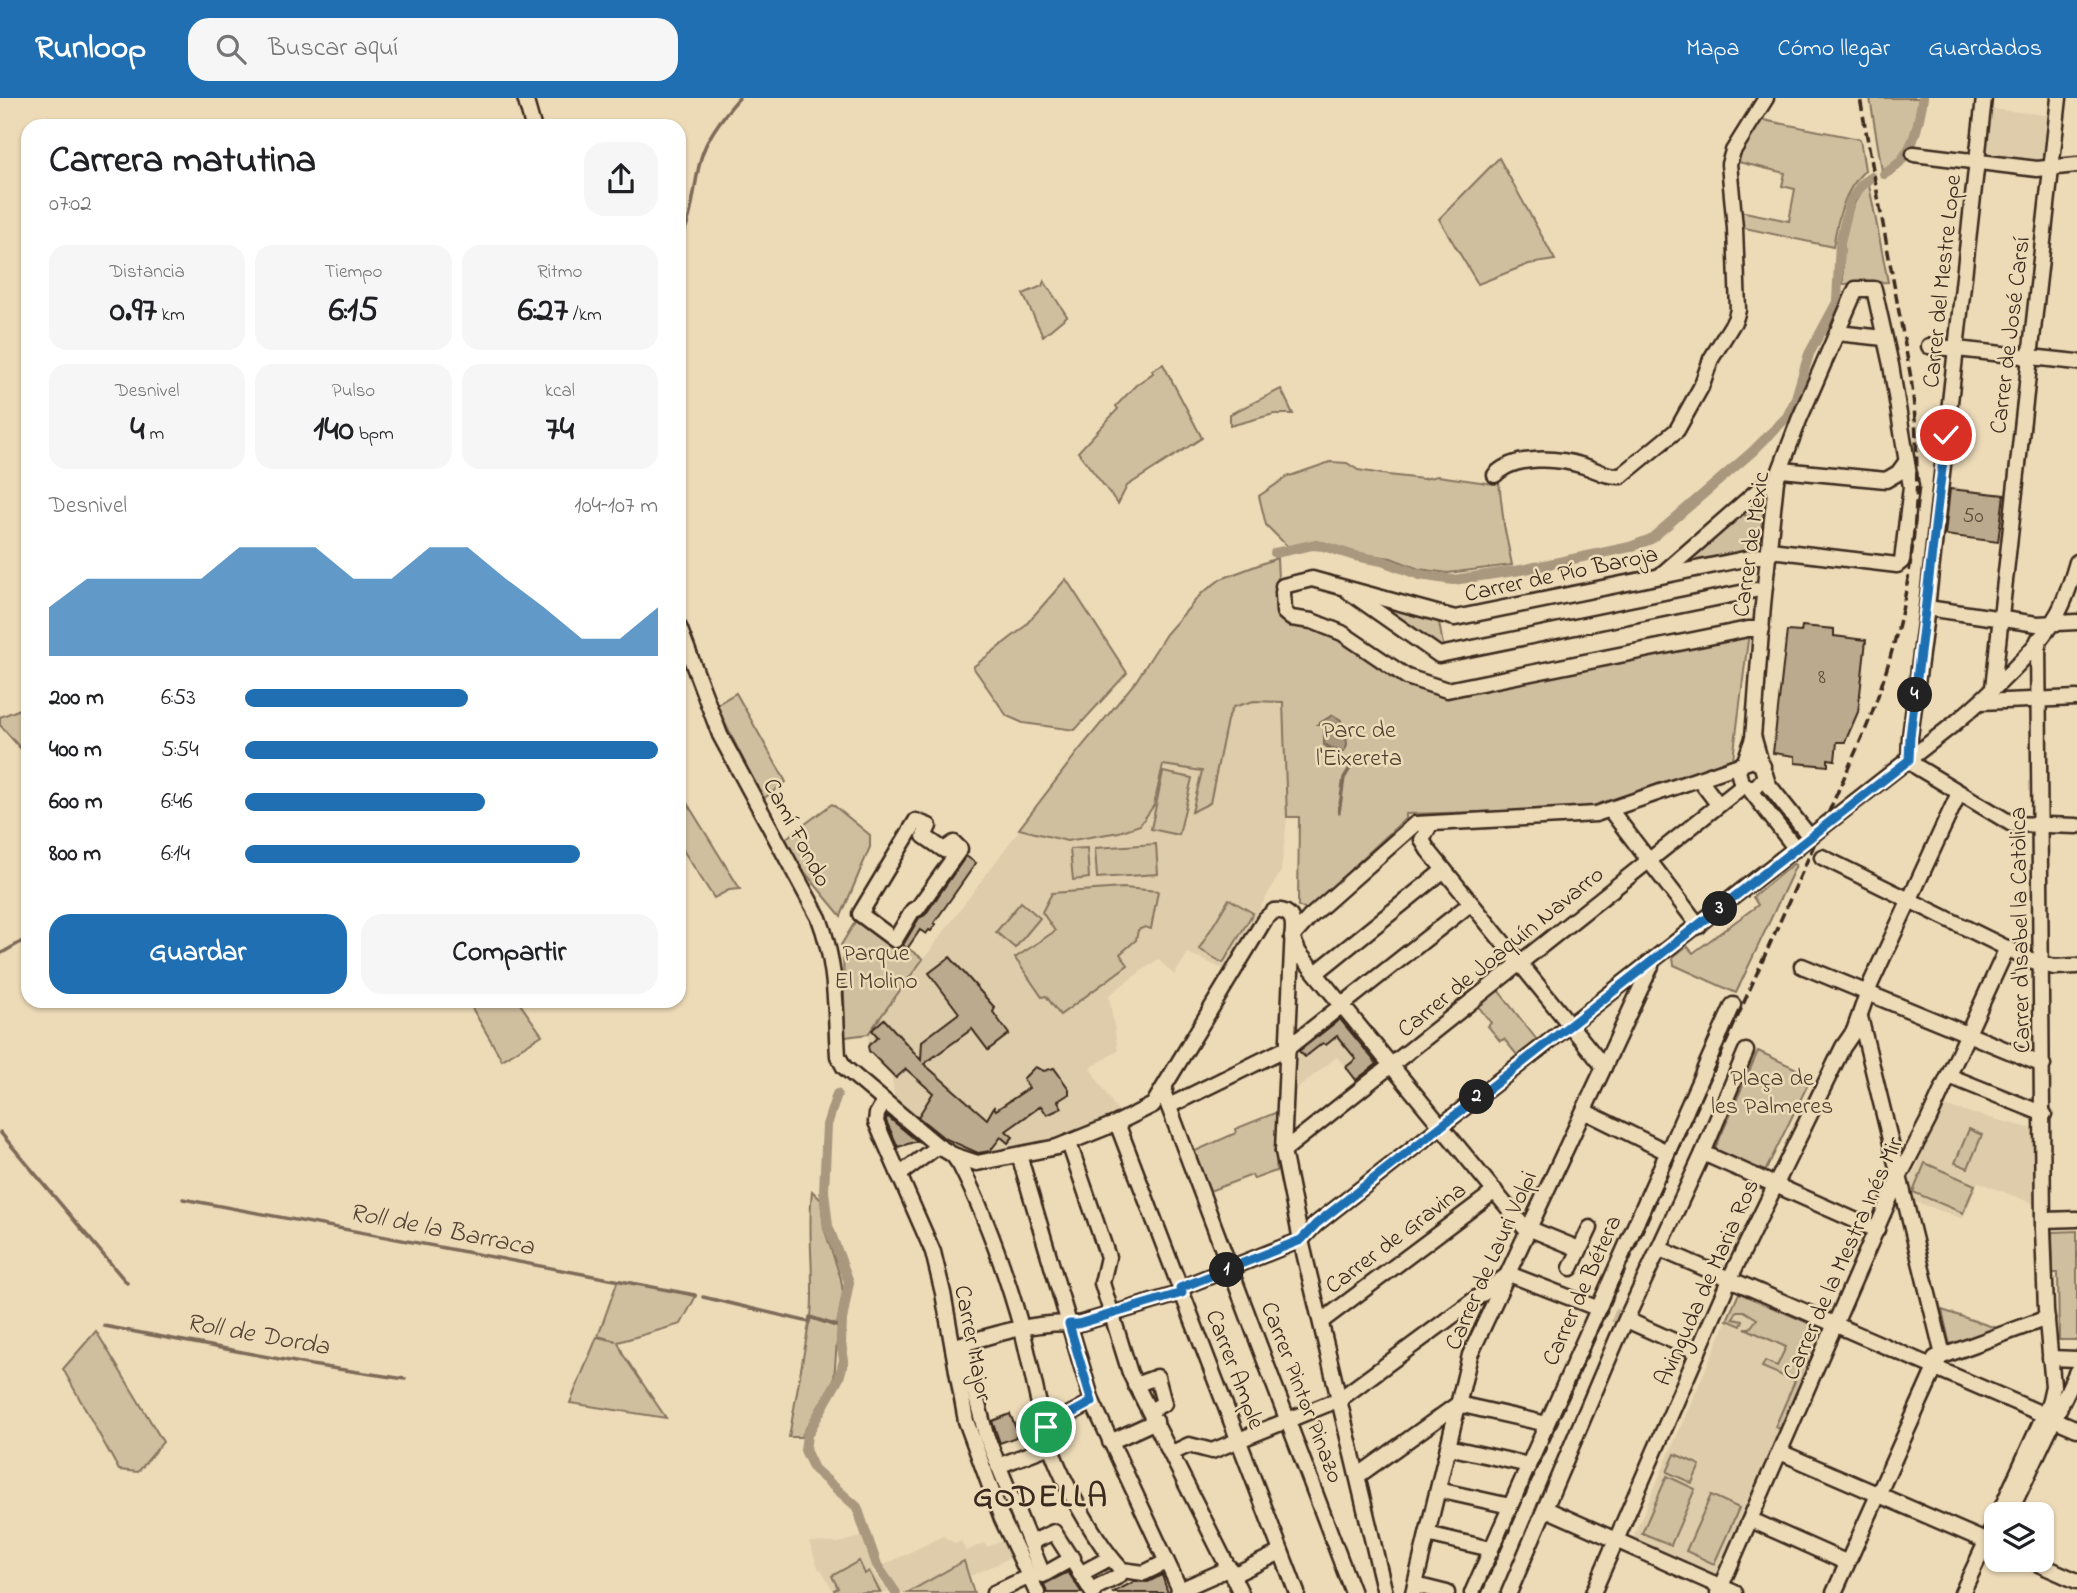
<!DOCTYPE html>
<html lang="es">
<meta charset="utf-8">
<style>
body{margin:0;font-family:"Indie Flower",sans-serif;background:#f6f6f6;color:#202124;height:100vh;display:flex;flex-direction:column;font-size:26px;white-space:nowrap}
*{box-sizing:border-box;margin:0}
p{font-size:23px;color:#757577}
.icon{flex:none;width:38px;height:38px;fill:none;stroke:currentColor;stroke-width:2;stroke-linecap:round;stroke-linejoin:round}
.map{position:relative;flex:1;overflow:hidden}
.drawer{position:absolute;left:21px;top:21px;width:665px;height:889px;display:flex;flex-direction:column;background:#fff;border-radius:21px;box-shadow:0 2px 5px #0004}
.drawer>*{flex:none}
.buttons{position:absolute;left:1984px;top:1404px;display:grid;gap:14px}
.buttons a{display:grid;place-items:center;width:70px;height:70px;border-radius:14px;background:#fff;box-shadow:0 2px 5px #0004;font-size:35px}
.pin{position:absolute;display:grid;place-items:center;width:60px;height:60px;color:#fff;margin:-30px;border:4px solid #fff;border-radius:50%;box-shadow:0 2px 7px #0007}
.km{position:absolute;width:35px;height:35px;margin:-18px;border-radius:50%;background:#222;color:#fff;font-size:19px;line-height:35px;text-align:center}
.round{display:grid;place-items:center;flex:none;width:74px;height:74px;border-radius:21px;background:#f6f6f6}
.head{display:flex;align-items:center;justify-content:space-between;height:119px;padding:0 28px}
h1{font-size:38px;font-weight:700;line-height:52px}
.metrics{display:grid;grid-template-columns:repeat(3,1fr);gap:10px;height:119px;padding:7px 28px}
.metrics div{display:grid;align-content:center;border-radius:18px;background:#f6f6f6;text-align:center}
.metrics b{font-size:35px;font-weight:700}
.metrics small{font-size:19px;font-weight:400}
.metrics p{font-size:19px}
.chart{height:196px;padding:14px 28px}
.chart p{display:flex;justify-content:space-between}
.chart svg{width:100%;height:126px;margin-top:7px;fill:#1f6fb2;opacity:.7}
.cta{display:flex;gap:14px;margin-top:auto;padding:14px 28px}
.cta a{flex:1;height:80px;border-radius:21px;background:#1f6fb2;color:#fff;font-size:28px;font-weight:700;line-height:80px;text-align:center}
.cta a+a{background:#f6f6f6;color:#202124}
ul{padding:0 28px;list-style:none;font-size:23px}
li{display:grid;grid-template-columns:112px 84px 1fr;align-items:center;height:52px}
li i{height:18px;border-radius:9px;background:#1f6fb2}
header{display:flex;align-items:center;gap:42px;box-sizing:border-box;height:98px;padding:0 35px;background:#1f6fb2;color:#fff}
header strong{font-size:33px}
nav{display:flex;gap:38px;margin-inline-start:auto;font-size:24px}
.search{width:490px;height:63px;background:#f6f6f6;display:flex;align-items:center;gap:18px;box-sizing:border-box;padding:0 24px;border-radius:21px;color:#757577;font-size:26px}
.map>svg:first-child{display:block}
</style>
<header>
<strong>Runloop</strong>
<div class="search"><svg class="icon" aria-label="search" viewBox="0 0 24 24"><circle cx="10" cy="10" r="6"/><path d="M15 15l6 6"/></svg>Buscar aquí</div>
<nav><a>Mapa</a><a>Cómo llegar</a><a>Guardados</a></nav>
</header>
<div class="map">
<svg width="2077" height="1495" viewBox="0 0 2077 1495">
<rect width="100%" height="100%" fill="#eddbb8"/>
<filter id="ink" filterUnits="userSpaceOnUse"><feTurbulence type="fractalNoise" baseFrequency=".0143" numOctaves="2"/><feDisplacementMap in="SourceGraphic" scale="14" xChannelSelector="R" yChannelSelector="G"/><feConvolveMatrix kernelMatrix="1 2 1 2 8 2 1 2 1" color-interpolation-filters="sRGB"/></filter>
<g filter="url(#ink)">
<g fill="#deccab">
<polygon points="1991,11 2047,17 2042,63 1985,56"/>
<polygon points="1277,460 1288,712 1281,773 1225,872 1188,855 1174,877 1158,861 1109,897 1118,953 1090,970 1118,1014 1060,1042 974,1058 954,1050 895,1004 891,975 869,953 868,936 1048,693 1136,583 1166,536 1184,515 1201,496 1221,481"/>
<polygon points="1341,916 1371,952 1368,955 1381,970 1360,987 1337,959 1293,994 1294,953"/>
<polygon points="1944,1008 2037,1032 2037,1107 1978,1084 1963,1121 1914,1103 1909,1085"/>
<polygon points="1739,1194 1824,1232 1716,1476 1633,1439"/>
<polygon points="864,1438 873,1473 888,1495 834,1495 821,1471 819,1472 809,1444 839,1445"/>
<polygon points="943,1438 956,1446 961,1443 966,1453 984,1445 987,1449 1007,1441 1014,1458 971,1478 965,1463 906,1495 900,1495 884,1467"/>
</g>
<g fill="#d0bf9f" stroke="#86745e" stroke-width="2">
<path d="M1870 0H1919C1914 27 1911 61 1882 73Z"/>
<path d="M1758 21 1860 41 1865 72C1843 94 1838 119 1833 149L1740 129 1735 112 1789 123 1795 91 1782 88 1785 75 1734 63Z"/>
<polygon points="1499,60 1555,162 1529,166 1478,186 1439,121"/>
<path d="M1867 87H1869L1888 184 1843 186C1843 151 1841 115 1867 87Z"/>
<polygon points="1044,183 1067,218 1043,238 1023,196 1042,188"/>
<polygon points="1163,266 1202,340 1127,388 1118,406 1078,354 1118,311 1116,308 1136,287 1153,275 1152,272"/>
<polygon points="1281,291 1293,316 1274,316 1230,328 1230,316"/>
<polygon points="1330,364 1347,365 1358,372 1388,377 1423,381 1438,378 1494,386 1499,384 1504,427 1512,467 1448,475 1419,471 1391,460 1357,455 1316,443 1288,449 1266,427 1259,398 1287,379"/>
<polygon points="1765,403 1758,453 1689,468 1686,461 1741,413 1747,419"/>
<polygon points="1277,460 1280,521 1312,526 1340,538 1382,568 1390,579 1444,596 1749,534 1733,661 1585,711 1406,716 1406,720 1307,812 1298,808 1299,719 1287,719 1283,604 1254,603 1233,609 1227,622 1210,705 1192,714 1202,673 1163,667 1154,707 1140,727 1119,734 1067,743 1019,731 1079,652 1136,583 1166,536 1201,496 1221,481"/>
<polygon points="1066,481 1127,575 1075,632 1023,625 1007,618 973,569 1022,531"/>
<polygon points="1378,502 1438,519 1444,552 1374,507"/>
<polygon points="736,595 786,684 763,701 716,607"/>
<polygon points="28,608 28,659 0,627 0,619"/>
<polygon points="1163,674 1192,680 1179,737 1151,731"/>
<polygon points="679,692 740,791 729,792 714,800 679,746"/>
<polygon points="832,706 870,737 870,749 841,818 802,771 785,741"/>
<polygon points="1156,746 1158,776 1097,780 1095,750"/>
<polygon points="1087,750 1089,780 1073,782 1070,751"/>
<polygon points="1793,766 1796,767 1736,895 1674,867 1673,859 1687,848 1693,855 1758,807 1753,799"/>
<polygon points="1123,790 1158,793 1151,831 1145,829 1138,832 1136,842 1120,856 1128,867 1060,917 1046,898 1042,899 1015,860 1055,833 1042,814 1052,795"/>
<polygon points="1229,801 1253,815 1223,865 1199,851"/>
<polygon points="1021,804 1040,820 1015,850 996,834"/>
<polygon points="860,816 923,861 868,936 845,939 843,850 841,847"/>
<polygon points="1498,892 1537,942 1518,958 1504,941 1500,943 1488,928 1491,925 1478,908"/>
<polygon points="468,903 518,903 542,937 502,962"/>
<polygon points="1758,953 1812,978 1765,1074 1715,1051"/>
<polygon points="1280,1013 1276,1073 1254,1081 1252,1077 1207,1094 1193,1054 1236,1035 1235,1031"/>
<polygon points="1969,1031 1982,1037 1968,1070 1955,1065"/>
<polygon points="1925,1065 1975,1087 1963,1115 1913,1094"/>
<path d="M812 1093 821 1102 824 1130 841 1181 843 1195 837 1227 811 1219C815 1177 807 1135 812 1093Z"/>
<polygon points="2077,1133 2077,1242 2059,1242 2058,1175 2053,1175 2052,1134"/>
<polygon points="618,1182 696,1198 681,1226 618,1244 624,1258 666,1320 570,1305 597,1239 616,1243 598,1238"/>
<polygon points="1739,1195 1824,1232 1780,1331 1775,1329 1795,1283 1762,1269 1765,1263 1777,1268 1786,1249 1745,1230 1750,1230 1757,1221 1744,1213 1737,1213 1733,1221 1743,1223 1741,1228 1727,1222"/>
<polygon points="1942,1212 1993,1229 1993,1231 1950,1247"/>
<polygon points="810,1220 838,1229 834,1282 801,1339 789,1339"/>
<polygon points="96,1233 163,1344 138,1374 119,1372 63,1271"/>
<polygon points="1675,1356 1700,1367 1692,1385 1667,1374"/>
<polygon points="1667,1378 1695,1391 1671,1447 1642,1435"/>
<polygon points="1711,1397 1739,1410 1714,1466 1686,1453"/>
<polygon points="859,1463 865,1476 869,1473 880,1494 836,1495 834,1492 838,1490 832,1478"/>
<polygon points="964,1463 974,1495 907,1495"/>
</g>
<path fill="#a9977e" stroke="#7d6b58" stroke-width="2" d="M1333 617 1341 622C1341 634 1353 645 1343 654L1324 647V626H1318Z"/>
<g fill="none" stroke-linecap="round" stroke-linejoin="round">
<g stroke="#7d6b58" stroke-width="3.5">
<path d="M679 144C694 119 693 88 701 60 707 38 724 17 739 0"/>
<polyline points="1727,374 1728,375"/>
<polyline points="1327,648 1336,660 1345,663"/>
<polyline points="1339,714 1344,680 1350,670"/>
<polyline points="0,856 28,840"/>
<polyline points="0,1034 127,1185"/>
<polyline points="183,1101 695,1197"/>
<polyline points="703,1199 809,1224 810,1219 842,1230"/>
<polyline points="104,1228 311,1267 405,1281"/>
</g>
<g stroke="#a9977e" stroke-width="10">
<path d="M1884 76C1913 61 1918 29 1923 0"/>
<polyline points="1275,455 1312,447 1323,448 1355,458 1382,463 1420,477 1453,482 1521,472 1630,449 1651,441 1752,354 1787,319 1795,303 1809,256 1837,204 1840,144 1850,103 1861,87 1871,79"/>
<polyline points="837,996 827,1027 824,1093 828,1128 849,1184 842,1222 841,1245 844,1262 839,1280 807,1337 805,1352 814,1371 857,1409 877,1467 896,1495"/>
</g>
</g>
<g fill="#bbaa8d" stroke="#3b2a1e" stroke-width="2">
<polygon points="1950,391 2004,397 1998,444 1945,437"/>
<polygon points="1802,528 1834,531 1834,538 1866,542 1858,614 1845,644 1837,644 1835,662 1828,661 1828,668 1795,665 1795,658 1773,655 1787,533 1801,534"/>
<polygon points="966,758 976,765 934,825 936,826 931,833 929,832 926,836 920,832 907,851 903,847 919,820 925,817"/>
<polygon points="950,859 995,910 993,914 1009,936 988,952 972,931 924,966 987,1021 994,1009 996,1012 1029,990 1023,981 1035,969 1044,973 1054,970 1069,991 1069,996 1058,1003 1062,1010 1047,1017 1041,1008 1006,1033 1013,1039 1008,1045 1001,1039 990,1053 978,1055 944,1040 918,1019 933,995 906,971 896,980 869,953 868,948 878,939 872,932 884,921 921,962 922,943 959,915 929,875"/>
<polygon points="1340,921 1377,966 1356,982 1346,969 1356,961 1337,938 1326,947 1323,945 1305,959 1299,953"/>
<polygon points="887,1018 917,1043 898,1049 886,1023"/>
<polygon points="1010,1316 1019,1338 1000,1345 992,1323"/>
<polygon points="1068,1474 1082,1495 1047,1495 1044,1486"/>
<polygon points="1162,1477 1168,1495 1112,1495 1135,1483 1148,1484"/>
</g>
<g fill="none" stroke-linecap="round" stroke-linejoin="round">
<polyline stroke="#c9b899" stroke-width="14" stroke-dasharray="14 7" stroke-linecap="butt" points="1594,1209 1629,1223"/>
<g stroke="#3b2a1e" stroke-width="19">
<g id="minor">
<polyline points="525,0 533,28"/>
<polyline points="1914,56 2037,71 2077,67"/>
<polyline points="1837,235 1884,240"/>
<polyline points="1929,248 2077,264"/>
<polyline points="1782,372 1886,382 1898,375 1906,364"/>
<path d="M1495 377C1515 356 1559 360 1584 368 1597 372 1607 379 1621 378L1677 332 1701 289 1711 261 1735 222 1738 212 1735 130 1729 66 1733 53 1766 0"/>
<polyline points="1661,477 1764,387"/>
<polyline points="1283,488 1312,481 1455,520 1769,456"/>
<polyline points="1283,494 1284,514 1291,520 1312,523 1342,535 1407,579 1447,592 1748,531 1762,531"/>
<polyline points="1349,494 1439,557 1755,492"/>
<polyline points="1927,510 2037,526 2077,524"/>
<path d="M679 529 720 637 819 820C837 867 835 909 838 958L844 969 938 1048 953 1057 960 1067C987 1120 1006 1175 1022 1232 1032 1270 1038 1310 1050 1347 1062 1383 1096 1445 1122 1472"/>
<polyline points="1993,590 2059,0"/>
<polyline points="1980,604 2077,600"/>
<polyline points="1754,641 1765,679 1756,689 1748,689 1741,684 1738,673 1742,666 1753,662 1763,668"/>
<polyline points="1909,662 1910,639 1927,510 1984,0"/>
<polyline points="1909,662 1917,669 2012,726 2077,728"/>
<polyline points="1745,663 1753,640 1763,507 1776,383 1799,322 1856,191 1874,191 1891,267 1911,389 1902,463 1897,467 1770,452"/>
<polyline points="1765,676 1768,686 1810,739"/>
<polyline points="1699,681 1718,706"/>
<polyline points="1748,689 1796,751"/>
<polyline points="1611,713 1699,828"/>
<polygon points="916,723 929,728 924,738 944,752 954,745 960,751 917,811 913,812 895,842 860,816"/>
<polyline points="1430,727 1422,742 1428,752 1604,969"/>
<polyline points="1822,759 2033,863 2054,869 2077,868"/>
<polyline points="1802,868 2043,967"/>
<polyline points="1316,875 1444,772"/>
<polyline points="1860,919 1943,1257 1935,1260"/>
<polyline points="1949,978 2044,1016"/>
<polyline points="1165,991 1164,996 1353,1495"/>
<polyline points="884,1004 877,1016 876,1024 933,1154 943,1195 966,1323 1002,1421 1037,1495"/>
<polyline points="1169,1008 1289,949 1470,806"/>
<polyline points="1584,1013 1667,1054"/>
<polyline points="1117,1025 1297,1495"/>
<polyline points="1069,1045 1108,1159 1102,1185 1130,1275 1241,1495"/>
<polyline points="1283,1053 1744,687"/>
<polyline points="1703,1055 1877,1132"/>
<path d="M953 1057 977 1065 1057 1049 1117 1025 1153 1007 1265 821 1274 813C1286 812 1293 817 1293 829L1283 1053 1301 1142 1385 1495"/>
<polyline points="1019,1057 1092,1303 1180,1492 1178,1495"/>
<polyline points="899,1077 938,1048"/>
<polyline points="2044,1122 2077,1121"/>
<polyline points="1579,1151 1523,1128 1299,855 1292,839 1310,819 1415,726 1596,716 1742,666"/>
<polyline points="1660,1151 2077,1331"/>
<polyline points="1571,1170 1590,1130"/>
<polyline points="1509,1176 1594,1209"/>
<path d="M1180 1190 1301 1142 1316 1126 1954 626C1988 597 2037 553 2058 515 2067 499 2072 481 2077 464"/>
<polyline points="1322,1223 1495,1093"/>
<polyline points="1629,1223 1698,1254"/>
<polyline points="962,1246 986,1337 1030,1445"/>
<path d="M953 1249C991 1237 1038 1222 1078 1226L1182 1195"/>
<polyline points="2050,1260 2077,1261"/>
<polyline points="1135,1287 1157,1279 1164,1305 1150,1313"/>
<polyline points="1046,1329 1092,1304"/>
<polyline points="1110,1344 1156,1323"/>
<polyline points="1448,1349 1529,1367"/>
<polyline points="1780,1354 1997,1448"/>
<polyline points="1172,1355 1189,1347 1212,1353 1340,1301 1505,1179"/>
<polyline points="998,1368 1050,1348"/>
<polyline points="1359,1377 1458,1306 1547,1326"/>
<polyline points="1438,1392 1510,1408"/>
<polyline points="1546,1411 1735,1495"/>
<polyline points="1999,1416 2049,1306 2053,1288 2046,1212 2043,1131 2038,542"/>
<polyline points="2009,1416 2077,1273"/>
<polyline points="1758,1425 1841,1462"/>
<polyline points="1427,1436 1491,1451"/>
<polyline points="1073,1460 1043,1477 1030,1445 1054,1434 1093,1495"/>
<polyline points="2027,1461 2077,1483"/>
<polyline points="1122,1472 1144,1475 1166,1464"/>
<polyline points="1080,1476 1110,1460"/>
<polyline points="1233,1477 1281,1454"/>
<polyline points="1415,1487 1447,1495"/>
<polyline points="1091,1492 1119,1478 1122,1472"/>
<polyline points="1180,1492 1230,1470"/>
<polyline points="994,1495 1028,1479"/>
<polyline points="1413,1495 1470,1257 1651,868"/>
<polyline points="1472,1495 1733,907"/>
<polyline points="1509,1495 1617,1241 1703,1055 1746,953"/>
<polyline points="1593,1495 1730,1180 1843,949 1854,933 1871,885 1959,695"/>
<polyline points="1718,1495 1899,1079 1928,1023 2007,850"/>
<polyline points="1834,1495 1940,1259 2047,1220"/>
<polyline points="1962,1495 1997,1421"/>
</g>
</g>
<use href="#minor" stroke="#eddbb8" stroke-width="14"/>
<path stroke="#3b2a1e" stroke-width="3.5" stroke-dasharray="10 5" stroke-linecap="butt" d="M1481 1495 1867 628C1912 511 1926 404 1911 280L1860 0"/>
</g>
</g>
<g fill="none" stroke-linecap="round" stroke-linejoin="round" filter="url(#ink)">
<g stroke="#fff" stroke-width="14">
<polyline id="route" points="1046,1329 1092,1304 1069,1226 1078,1226 1182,1195 1180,1190 1301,1142 1316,1126 1909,662 1910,639 1946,337"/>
</g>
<use href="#route" stroke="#1f6fb2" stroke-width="9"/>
</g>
<g text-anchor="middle" stroke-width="5" stroke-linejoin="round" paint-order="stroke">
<g font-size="21" fill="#5b4a3a">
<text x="1973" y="424">50</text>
<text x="1822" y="585">8</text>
</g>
<g font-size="24" fill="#3b2a1e" stroke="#eddbb8">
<text transform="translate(1941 183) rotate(-84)" y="8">Carrer del Mestre Lope</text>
<text transform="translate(2009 237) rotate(-83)" y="8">Carrer de José Carsí</text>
<text transform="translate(1750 446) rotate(-82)" y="8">Carrer de Mèxic</text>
<text transform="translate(1561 475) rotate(-12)" y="8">Carrer de Pío Baroja</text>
<text transform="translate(798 734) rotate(62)" y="8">Camí Fondo</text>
<text transform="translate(2019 832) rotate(-91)" y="8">Carrer d'Isabel la Catòlica</text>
<text transform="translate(1500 853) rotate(-39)" y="8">Carrer de Joaquín Navarro</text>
<text transform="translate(1395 1139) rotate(-37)" y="8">Carrer de Gravina</text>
<text transform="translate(1842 1160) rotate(-66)" y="8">Carrer de la Mestra Inés Mir</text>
<text transform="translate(1490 1162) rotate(-66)" y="8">Carrer de Lauri Volpi</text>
<text transform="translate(1706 1184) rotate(-66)" y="8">Avinguda de Maria Ros</text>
<text transform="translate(1581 1192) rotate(-66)" y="8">Carrer de Bétera</text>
<text transform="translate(974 1245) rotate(79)" y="8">Carrer Major</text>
<text transform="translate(1236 1271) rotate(69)" y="8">Carrer Ample</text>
<text transform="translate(1303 1294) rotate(69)" y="8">Carrer Pintor Pinazo</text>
</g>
<g font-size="24" fill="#514031" stroke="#eddbb8">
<text x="1359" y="639">Parc de<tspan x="1359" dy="28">l'Eixereta</tspan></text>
<text x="876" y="862">Parque<tspan x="876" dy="28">El Molino</tspan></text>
<text x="1772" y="987">Plaça de<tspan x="1772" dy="28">les Palmeres</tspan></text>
</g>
<g font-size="26" font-style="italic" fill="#564536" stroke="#eddbb8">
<text transform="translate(442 1130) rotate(11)" y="9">Roll de la Barraca</text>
<text transform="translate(258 1235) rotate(10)" y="9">Roll de Dorda</text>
</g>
<g font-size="32" font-weight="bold" letter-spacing="2" fill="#3b2a1e" stroke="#eddbb8">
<text x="1041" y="1408">GODELLA</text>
</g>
</g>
</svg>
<div class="buttons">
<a><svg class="icon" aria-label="layers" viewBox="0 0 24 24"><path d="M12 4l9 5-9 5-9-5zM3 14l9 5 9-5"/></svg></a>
</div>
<div class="pin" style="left:1046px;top:1329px;background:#1e9e55"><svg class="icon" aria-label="arrive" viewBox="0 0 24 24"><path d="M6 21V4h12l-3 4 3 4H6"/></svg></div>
<div class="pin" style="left:1946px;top:337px;background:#d93025"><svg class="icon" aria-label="check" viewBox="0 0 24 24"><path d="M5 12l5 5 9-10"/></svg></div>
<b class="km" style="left:1227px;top:1172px">1</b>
<b class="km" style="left:1477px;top:999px">2</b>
<b class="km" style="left:1720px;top:811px">3</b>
<b class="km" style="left:1915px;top:597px">4</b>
<section class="drawer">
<div class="head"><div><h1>Carrera matutina</h1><p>07:02</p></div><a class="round"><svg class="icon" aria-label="share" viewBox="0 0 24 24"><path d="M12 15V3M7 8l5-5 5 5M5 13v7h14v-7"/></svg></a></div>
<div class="metrics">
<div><p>Distancia</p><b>0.97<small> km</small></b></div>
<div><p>Tiempo</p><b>6:15</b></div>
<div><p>Ritmo</p><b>6:27<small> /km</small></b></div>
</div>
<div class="metrics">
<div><p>Desnivel</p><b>4<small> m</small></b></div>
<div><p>Pulso</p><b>140<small> bpm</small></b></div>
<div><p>kcal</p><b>74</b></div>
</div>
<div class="chart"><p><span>Desnivel</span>104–107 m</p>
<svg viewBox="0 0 160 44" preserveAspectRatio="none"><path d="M0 44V27L10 17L20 17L30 17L40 17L50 6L60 6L70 6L80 17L90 17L100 6L110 6L120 17L130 27L140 38L150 38L160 27V44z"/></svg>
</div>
<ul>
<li><b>200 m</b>6:53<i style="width:54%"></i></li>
<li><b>400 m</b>5:54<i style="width:100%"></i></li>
<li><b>600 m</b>6:46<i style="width:58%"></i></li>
<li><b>800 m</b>6:14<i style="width:81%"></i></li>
</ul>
<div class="cta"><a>Guardar</a><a>Compartir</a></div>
</section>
</div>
